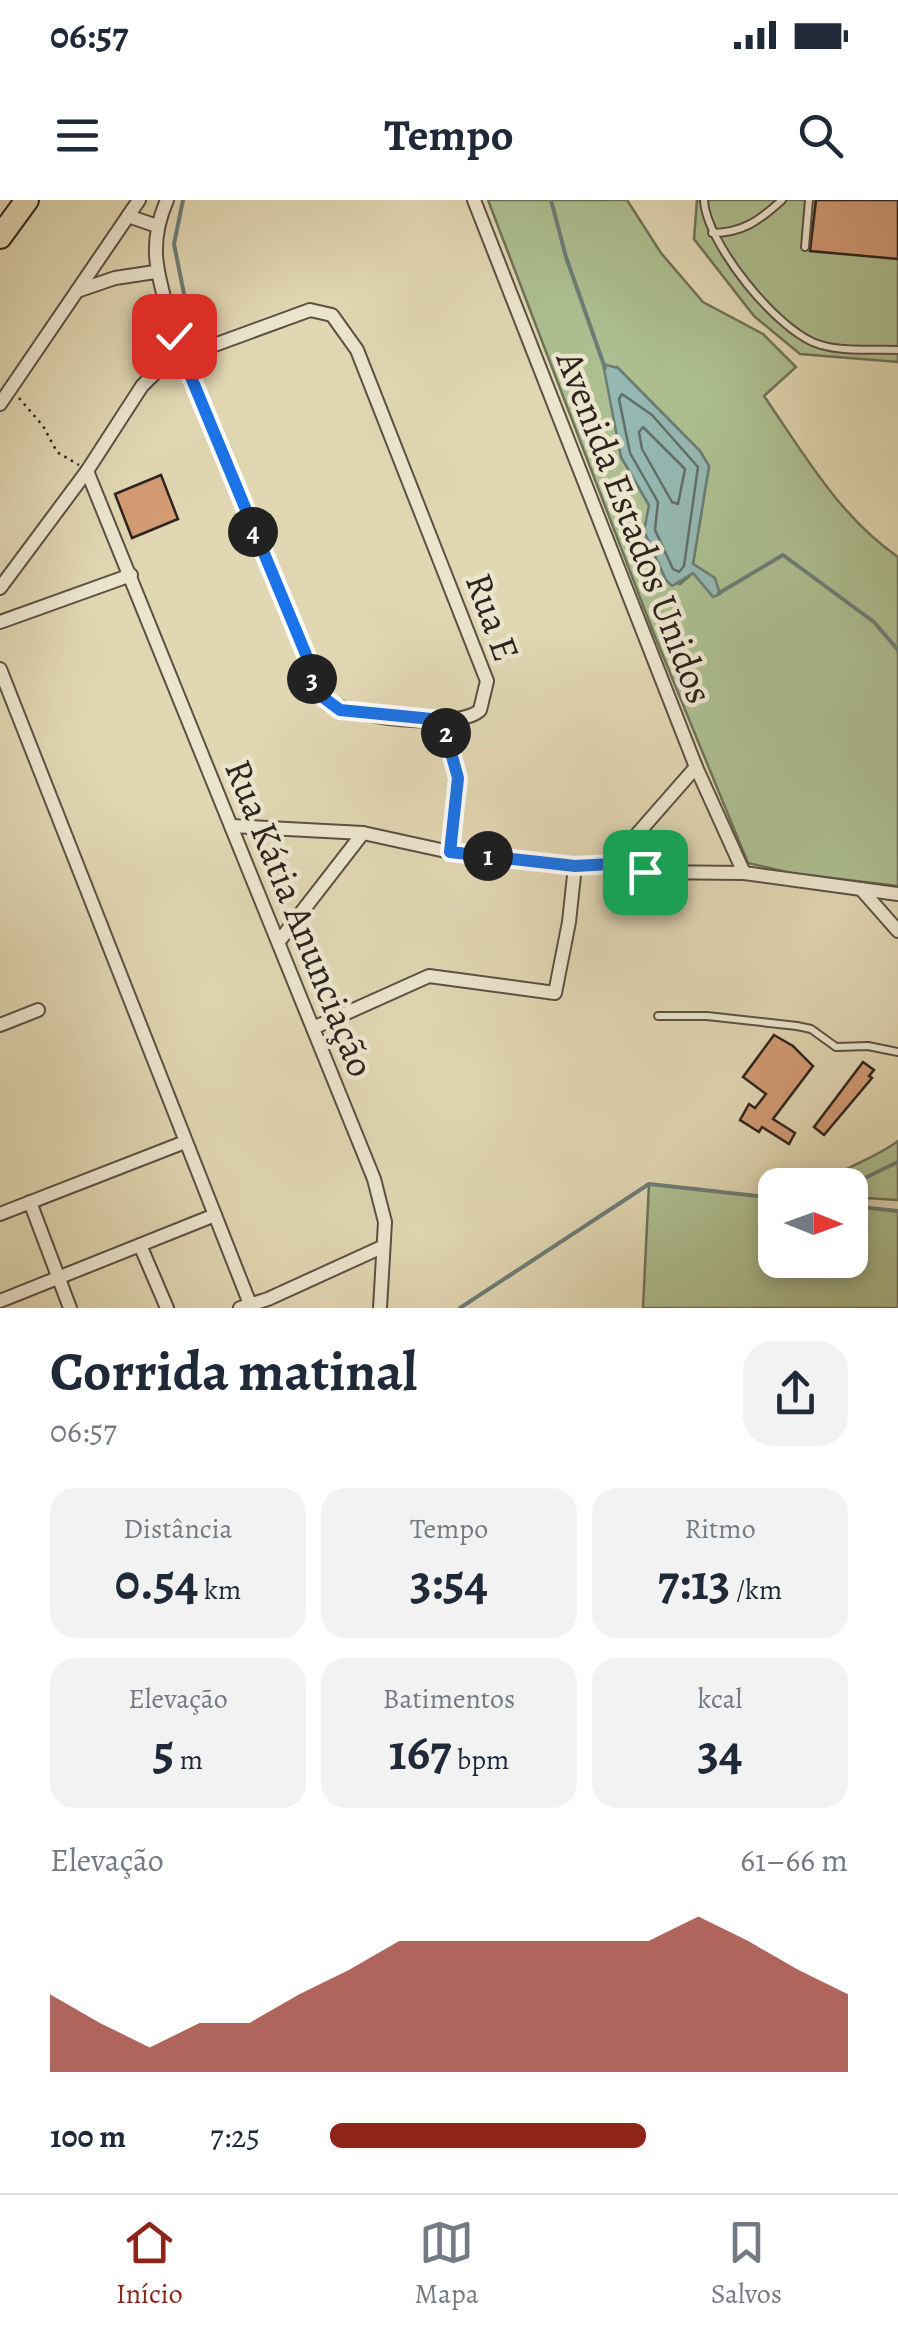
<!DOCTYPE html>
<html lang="pt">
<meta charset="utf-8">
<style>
body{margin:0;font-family:Alegreya,serif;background:#f2f2f3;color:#1f2937;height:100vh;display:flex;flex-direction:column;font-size:38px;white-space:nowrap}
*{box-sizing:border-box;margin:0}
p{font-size:32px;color:#747a83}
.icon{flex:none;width:55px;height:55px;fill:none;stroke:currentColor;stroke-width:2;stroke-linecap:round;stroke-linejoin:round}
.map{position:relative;height:1108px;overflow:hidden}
.drawer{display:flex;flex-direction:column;background:#fff;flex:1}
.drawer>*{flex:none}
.needle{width:65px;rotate:91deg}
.fabs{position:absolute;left:758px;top:968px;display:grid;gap:20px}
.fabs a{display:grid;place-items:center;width:110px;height:110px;border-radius:20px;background:#fff;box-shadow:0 5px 15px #0003;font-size:50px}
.pin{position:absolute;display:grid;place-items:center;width:85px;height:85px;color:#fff;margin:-42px;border-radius:20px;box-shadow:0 5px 15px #0006}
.km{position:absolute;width:50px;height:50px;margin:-25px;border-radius:50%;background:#222;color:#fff;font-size:28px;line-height:50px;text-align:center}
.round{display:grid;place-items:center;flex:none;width:105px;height:105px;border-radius:30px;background:#f2f2f3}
.summary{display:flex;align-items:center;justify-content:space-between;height:170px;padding:0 50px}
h1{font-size:55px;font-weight:700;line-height:75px}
.metrics{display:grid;grid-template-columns:repeat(3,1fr);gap:15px;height:170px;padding:10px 50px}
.metrics div{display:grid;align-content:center;border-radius:25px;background:#f2f2f3;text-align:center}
.metrics b{font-size:50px;font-weight:700}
.metrics small{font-size:28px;font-weight:400}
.metrics p{font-size:28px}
.chart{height:280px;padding:20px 50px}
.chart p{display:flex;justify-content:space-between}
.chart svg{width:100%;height:180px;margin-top:10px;fill:#8f2418;opacity:.7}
ul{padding:0 50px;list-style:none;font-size:32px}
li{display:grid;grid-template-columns:160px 120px 1fr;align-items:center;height:75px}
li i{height:25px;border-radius:12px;background:#8f2418}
.status{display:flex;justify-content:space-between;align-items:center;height:70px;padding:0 50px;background:#fff;direction:ltr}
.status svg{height:28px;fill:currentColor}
header{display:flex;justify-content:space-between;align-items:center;height:130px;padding:0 50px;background:#fff;font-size:45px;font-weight:700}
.dock{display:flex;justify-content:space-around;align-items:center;height:140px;border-top:2px solid #e0e1e3;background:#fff;font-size:28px;color:#747a83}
.dock a{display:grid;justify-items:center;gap:5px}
.dock .current{color:#8f2418}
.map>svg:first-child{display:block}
</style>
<div class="status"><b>06:57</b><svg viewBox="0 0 49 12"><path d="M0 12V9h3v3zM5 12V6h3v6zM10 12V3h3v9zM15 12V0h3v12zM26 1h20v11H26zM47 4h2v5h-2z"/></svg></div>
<header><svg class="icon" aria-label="menu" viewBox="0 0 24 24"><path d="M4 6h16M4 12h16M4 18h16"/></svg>Tempo<svg class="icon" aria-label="search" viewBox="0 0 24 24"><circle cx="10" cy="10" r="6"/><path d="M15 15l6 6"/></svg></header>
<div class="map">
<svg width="898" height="1108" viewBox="0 0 898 1108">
<rect width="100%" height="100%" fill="#e1d7b3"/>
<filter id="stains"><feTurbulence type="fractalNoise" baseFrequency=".002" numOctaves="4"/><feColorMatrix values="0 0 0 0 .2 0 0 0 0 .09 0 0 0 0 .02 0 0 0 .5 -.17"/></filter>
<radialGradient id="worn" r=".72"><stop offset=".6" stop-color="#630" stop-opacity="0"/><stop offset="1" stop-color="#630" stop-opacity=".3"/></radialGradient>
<g fill="#adbf91" stroke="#6e7258" stroke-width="2.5" fill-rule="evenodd">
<path d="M488 0H627L661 53 703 102 763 134 796 167 764 196C804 254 839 316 898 357V686L791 673 748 663 654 434ZM618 168 700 251 709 266 693 364 715 378 693 373 680 384 666 380 657 359 649 305 621 257Z"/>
<polygon points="697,0 898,0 898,162 800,154 754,116 694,39"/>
<path d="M898 941V1000L850 997V985H823C844 966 875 959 898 941Z"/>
<polygon points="649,984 775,998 775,1060 850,1060 850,1006 898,1011 898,1108 643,1108"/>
</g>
<polygon fill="#95b8b2" stroke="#6c7d77" stroke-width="2.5" points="603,164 618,168 700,251 709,266 693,364 715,378 720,394 713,397 693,373 672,386 666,380 644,331 649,305 621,257"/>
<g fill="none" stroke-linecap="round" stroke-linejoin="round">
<g stroke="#626e68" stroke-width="2.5">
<polygon points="622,194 652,215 698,267 684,366 679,372 673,369 655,330 658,302 630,253 619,199"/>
<polygon points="643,227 685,269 678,304 672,302 642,249 639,232"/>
</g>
<g stroke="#6c7d77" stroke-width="4">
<polyline points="183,0 174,44 194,144"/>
<polyline points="551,0 566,57 605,168"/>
<polyline points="719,393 783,355 874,422 898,450"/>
<polyline points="850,985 898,962"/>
<polyline points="850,1006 898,1011"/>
<polyline points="460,1108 649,984 775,998"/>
</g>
</g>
<g fill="#d29b74" stroke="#2f241e" stroke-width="2.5">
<polygon points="816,0 898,0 898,59 810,51"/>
<polygon points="161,275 178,319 132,338 115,294"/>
<polygon points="774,835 793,846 813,866 773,919 795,933 789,944 762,927 759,932 740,920 749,904 755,908 766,894 743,877"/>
<polygon points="863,862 874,870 869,876 872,878 824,935 814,927"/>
</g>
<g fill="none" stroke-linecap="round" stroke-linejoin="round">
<g stroke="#5c5143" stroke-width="10">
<g id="lane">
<path d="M704 0C706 43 779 134 821 145 844 152 874 149 898 150"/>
<path d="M712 33C743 33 760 20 782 0"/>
<polyline points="805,47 809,0"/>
<polyline points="658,816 707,816 797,826 811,829 836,847 868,846 898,852"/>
</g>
</g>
<g stroke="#5c5143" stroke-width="16">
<g id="street">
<path d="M167 0C138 67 175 97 174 158"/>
<polyline points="474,0 696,567 744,673"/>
<polyline points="128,16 157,26"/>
<polyline points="77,91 115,78 155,72"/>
<polyline points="0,204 139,0"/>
<polyline points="87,271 374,979 385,1022 380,1108"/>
<path d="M0 388 87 271 142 186 165 163 310 110 332 115 357 150 487 481 480 510C459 531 345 518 324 498L186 165 174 158"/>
<polyline points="0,422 131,375"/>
<polyline points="0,469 250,1104"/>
<polyline points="442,521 457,578 450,652"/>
<polyline points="232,626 363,633 450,652 575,666 611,664 645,672 744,673 898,694"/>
<polyline points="611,664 696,567"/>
<polyline points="861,689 898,731"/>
<polyline points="280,740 363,633"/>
<polyline points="0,825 38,810"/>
<polyline points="313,828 429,776 555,793 569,722 575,666"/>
<polyline points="30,1002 70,1108"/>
<polyline points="0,1014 185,942"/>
<polyline points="140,1045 167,1108"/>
<polyline points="0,1101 215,1015"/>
<polyline points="240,1108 268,1099 382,1047"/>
</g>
</g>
<g stroke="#2f241e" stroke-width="26">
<polyline id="highway" points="0,37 27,0"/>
</g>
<polyline stroke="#2f241e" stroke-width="2.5" stroke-dasharray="2.5 5" stroke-linecap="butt" points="19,198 43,226 57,252 79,265"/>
<use href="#lane" stroke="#ece5ce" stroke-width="6"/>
<use href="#street" stroke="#ece5ce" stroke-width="12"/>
<use href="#highway" stroke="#e1d7b3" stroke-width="22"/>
</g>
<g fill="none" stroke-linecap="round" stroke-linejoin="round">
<g stroke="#fff" stroke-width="20">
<polyline id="route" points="174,136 174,158 186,165 324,498 340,510 442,520 458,578 450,652 575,666 611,664 645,672"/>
</g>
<use href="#route" stroke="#1a73e8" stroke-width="12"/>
</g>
<g text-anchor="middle" stroke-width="9" stroke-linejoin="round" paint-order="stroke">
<g font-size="38" fill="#2f241e" stroke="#ece5ce">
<text transform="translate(635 327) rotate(69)" y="13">Avenida Estados Unidos</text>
<text transform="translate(493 417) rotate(70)" y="13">Rua E</text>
<text transform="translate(300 718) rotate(68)" y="13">Rua Kátia Anunciação</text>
</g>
</g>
<rect width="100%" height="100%" filter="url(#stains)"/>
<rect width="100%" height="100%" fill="url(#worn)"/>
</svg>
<div class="fabs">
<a><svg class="needle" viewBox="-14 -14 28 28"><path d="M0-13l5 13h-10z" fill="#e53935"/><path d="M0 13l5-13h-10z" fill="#747a83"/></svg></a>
</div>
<div class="pin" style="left:645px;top:672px;background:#1e9e55"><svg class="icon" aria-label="arrive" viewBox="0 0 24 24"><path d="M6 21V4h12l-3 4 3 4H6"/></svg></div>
<div class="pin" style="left:174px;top:136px;background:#d93025"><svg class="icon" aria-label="check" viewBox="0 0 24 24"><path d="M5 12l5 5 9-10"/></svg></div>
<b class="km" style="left:488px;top:656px">1</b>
<b class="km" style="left:446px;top:533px">2</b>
<b class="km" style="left:312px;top:479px">3</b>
<b class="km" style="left:253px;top:332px">4</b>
</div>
<section class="drawer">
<div class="summary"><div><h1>Corrida matinal</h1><p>06:57</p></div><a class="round"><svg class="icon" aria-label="share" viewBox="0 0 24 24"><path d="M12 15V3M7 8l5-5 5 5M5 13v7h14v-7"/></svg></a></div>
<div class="metrics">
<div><p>Distância</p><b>0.54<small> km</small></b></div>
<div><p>Tempo</p><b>3:54</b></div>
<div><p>Ritmo</p><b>7:13<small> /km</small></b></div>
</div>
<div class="metrics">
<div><p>Elevação</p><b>5<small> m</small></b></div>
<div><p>Batimentos</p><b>167<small> bpm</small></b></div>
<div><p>kcal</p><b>34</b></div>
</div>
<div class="chart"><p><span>Elevação</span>61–66 m</p>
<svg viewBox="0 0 160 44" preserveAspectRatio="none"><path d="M0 44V25L10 32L20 38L30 32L40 32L50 25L60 19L70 12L80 12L90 12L100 12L110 12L120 12L130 6L140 12L150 19L160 25V44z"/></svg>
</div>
<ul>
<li><b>100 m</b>7:25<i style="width:61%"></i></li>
</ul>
</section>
<nav class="dock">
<a class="current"><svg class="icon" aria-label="home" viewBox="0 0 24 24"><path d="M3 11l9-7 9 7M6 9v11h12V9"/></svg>Início</a>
<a><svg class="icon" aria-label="map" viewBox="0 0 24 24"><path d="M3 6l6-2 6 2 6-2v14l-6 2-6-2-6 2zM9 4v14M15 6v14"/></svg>Mapa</a>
<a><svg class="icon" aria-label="saved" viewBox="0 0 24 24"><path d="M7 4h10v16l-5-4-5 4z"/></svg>Salvos</a>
</nav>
